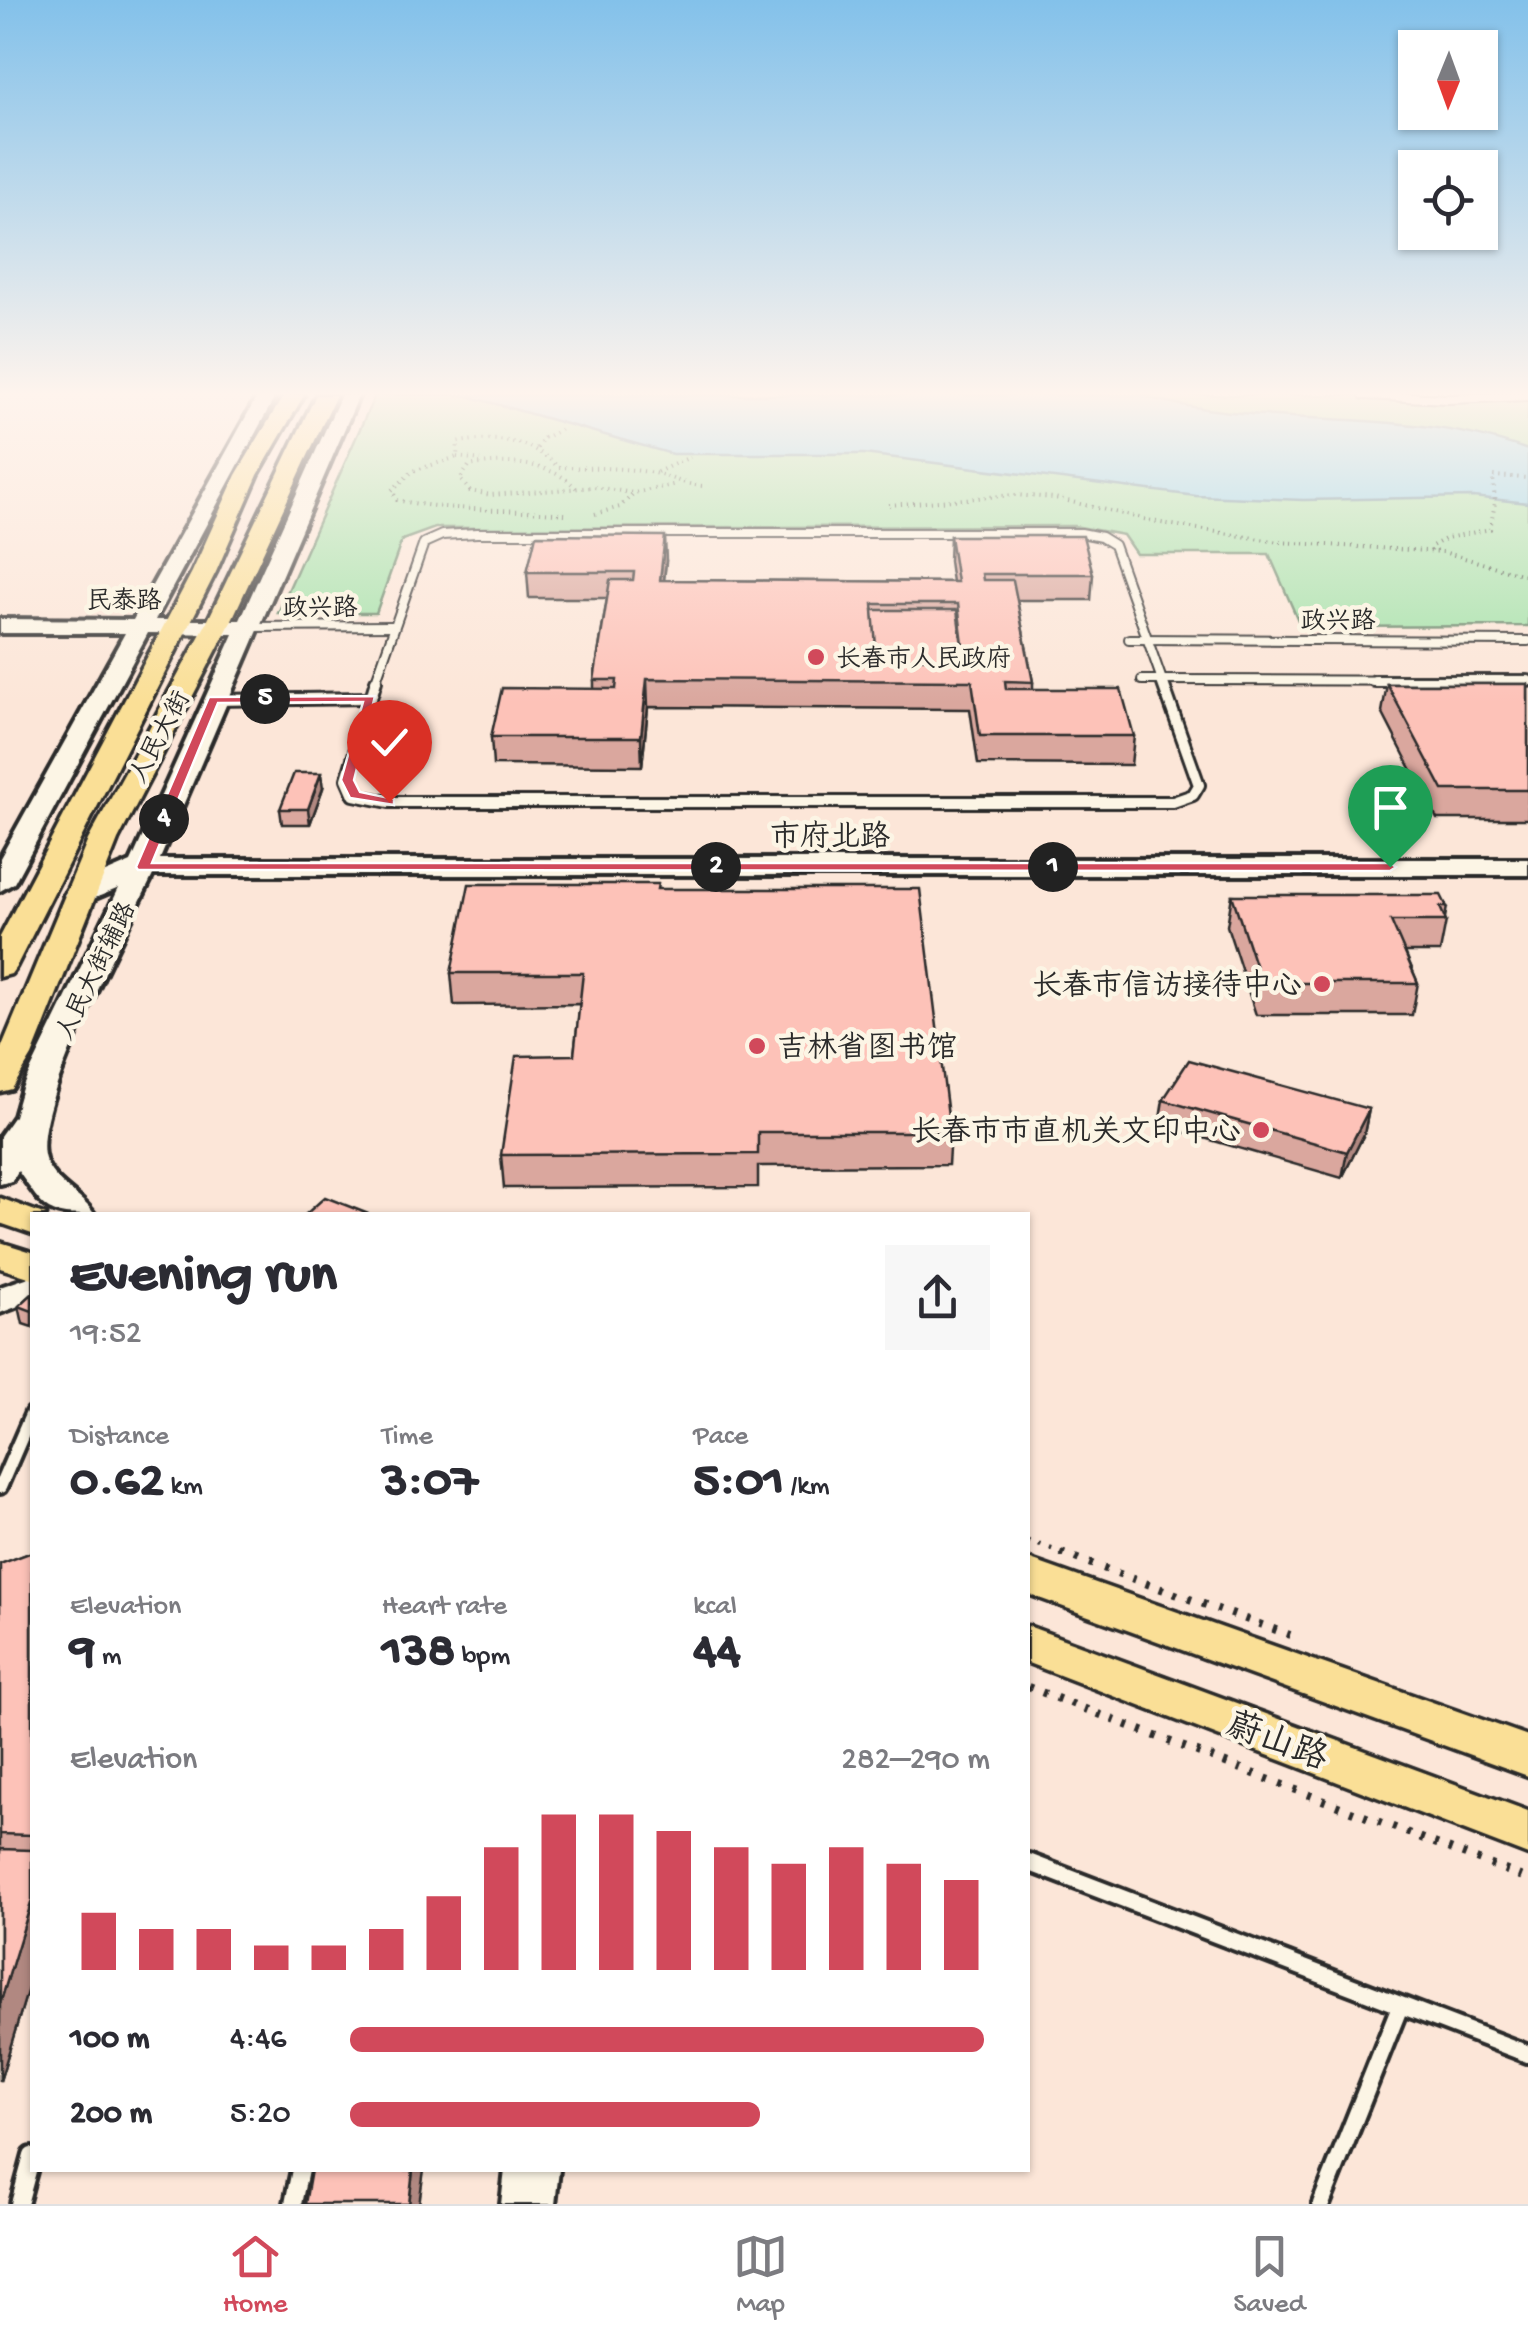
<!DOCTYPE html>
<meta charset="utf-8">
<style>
body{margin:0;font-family:"Gochi Hand","LXGW WenKai TC",sans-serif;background:#f7f7f7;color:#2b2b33;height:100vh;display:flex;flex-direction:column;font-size:38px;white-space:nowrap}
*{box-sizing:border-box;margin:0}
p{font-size:32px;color:#7c7c81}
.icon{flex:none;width:55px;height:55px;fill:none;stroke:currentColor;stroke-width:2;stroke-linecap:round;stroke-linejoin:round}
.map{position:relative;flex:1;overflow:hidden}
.drawer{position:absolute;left:30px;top:1212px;width:1000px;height:960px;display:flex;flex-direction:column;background:#fff;border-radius:0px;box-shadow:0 2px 8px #0004}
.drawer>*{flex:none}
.needle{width:65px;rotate:181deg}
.fabs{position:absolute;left:1398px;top:30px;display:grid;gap:20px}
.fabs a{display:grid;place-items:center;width:100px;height:100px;border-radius:0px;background:#fff;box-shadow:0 2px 8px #0004;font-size:50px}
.pin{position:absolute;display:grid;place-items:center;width:85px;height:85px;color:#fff;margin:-102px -42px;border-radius:50% 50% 50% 0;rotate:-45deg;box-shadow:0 0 10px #0007}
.pin .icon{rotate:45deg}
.km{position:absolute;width:50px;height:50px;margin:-25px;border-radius:50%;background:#222;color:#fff;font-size:28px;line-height:50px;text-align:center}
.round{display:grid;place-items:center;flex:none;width:105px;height:105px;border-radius:0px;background:#f7f7f7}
.head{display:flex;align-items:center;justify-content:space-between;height:170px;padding:0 40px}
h1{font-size:55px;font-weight:800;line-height:75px}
.stats{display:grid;grid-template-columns:repeat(3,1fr);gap:15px;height:170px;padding:10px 40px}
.stats div{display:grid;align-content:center}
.stats b{font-size:50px;font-weight:800}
.stats small{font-size:28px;font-weight:400}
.stats p{font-size:28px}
.chart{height:280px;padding:20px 40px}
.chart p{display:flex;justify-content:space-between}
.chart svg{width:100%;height:180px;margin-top:10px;stroke:#d1495b;stroke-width:6}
ul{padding:0 40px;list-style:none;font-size:32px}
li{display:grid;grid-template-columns:160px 120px 1fr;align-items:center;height:75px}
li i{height:25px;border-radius:12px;background:#d1495b}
.tab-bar{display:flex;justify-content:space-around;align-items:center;height:140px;border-top:2px solid #e1e1e2;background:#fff;font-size:28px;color:#7c7c81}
.tab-bar a{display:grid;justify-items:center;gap:5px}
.tab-bar .current{color:#d1495b}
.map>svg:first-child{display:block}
</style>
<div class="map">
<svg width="1528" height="2204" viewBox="0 0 1528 2204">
<rect width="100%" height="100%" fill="#fce6d8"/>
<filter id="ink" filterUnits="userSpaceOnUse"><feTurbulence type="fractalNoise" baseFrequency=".01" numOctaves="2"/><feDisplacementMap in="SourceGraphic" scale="20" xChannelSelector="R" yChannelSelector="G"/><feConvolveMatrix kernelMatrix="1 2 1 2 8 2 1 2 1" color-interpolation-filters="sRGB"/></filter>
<g filter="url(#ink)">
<polygon fill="#a4e2aa" stroke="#68866a" stroke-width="2.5" points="375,395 1528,395 1528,626 1301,627 1269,554 1136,554 1123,535 1074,526 435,528 402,540 376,613 278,613"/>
<path fill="#8cd4ed" stroke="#65909f" stroke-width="2.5" d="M464 395H1139C1269 432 1400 404 1528 450V503L1473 497 1303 500 1196 496 864 454H672Z"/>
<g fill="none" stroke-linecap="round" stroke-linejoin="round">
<g stroke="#2b2b2b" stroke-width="12">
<g id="lane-far3">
<polyline points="1364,395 1448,399 1528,396"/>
<polyline points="249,627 392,626"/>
<polyline points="1129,639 1528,641"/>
<polyline points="1142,680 1528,681"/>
<polyline points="375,683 424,543 442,535 477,533 1081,533 1101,537 1114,545 1163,683"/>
</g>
</g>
<g stroke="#2b2b2b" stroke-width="16">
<g id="lane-far2">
<polyline points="376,681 347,779 354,795 389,802 1173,802 1193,795 1199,785 1162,681"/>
<polyline points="1375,681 1528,681"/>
<polyline points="214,700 371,698"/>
</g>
</g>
<g stroke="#2b2b2b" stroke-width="20">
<polyline id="lane-far1" points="0,1487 32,1413"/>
</g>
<g stroke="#2b2b2b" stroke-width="24">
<g id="lane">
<polyline points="1028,1862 1528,2054"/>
<polyline points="19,2204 32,2156"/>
<polyline points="293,2204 300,2170"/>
<polyline points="1321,2204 1400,2006"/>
</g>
</g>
<g stroke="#2b2b2b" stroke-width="8">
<g id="secondary">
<path d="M258 395H276L155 620H240L341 395H359L160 859H1528V875H153C128 928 29 1110 45 1159 53 1184 82 1194 95 1215 44 1215 47 1212 18 1171L12 1181 0 1184V1136L14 1116 22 1088 119 888 88 901H68L64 895 68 889 131 862 234 634 148 633 14 883 0 891V858L125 633H0V619L133 620Z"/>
<polygon points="32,1276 32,1301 0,1313 0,1287"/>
<polygon points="505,2170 559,2170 555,2204 501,2204"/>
</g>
</g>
<g stroke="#2b2b2b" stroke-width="7">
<g id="primary">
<polygon points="284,395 304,395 258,475 216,572 16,967 11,974 0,977 0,937 192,572 236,475"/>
<polygon points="316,395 336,395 229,626 118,840 32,1056 12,1089 0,1092 0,1051 88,840 205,626"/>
<polygon points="0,1198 46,1215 32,1215 32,1234 0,1223"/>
<polygon points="0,1242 32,1252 32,1278 0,1268"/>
<polygon points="1028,1559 1528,1736 1528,1776 1028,1594"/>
<polygon points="1028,1626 1528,1811 1528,1855 1028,1663"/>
</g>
</g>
<g stroke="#2b2b2b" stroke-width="4" stroke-dasharray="1 5" stroke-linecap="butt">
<polyline points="537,448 544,438 564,428"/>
<polyline points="457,457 481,460"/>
<polyline points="657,472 690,457"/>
<path d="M576 488C552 462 503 459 469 466L460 479 470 491 491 495 594 487 634 493"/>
<polyline points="889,505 1014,495 1055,498 1161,523 1279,542 1443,552 1528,576"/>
<path d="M565 514C508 508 452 512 397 500L392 490 413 471 457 457 458 442C497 437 529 438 558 467 588 468 619 467 648 472 669 475 678 484 703 486"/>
<polyline points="595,514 620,507 634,493 677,484"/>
<polyline points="1431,551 1432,546 1447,538 1490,529 1495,503 1493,476 1528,478"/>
</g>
<polyline stroke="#2b2b2b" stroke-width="5" stroke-dasharray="2.5 9" stroke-linecap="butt" points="1028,1541 1068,1555"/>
<g stroke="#2b2b2b" stroke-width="8" stroke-dasharray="4 11" stroke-linecap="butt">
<polyline points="1061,1553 1290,1635"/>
<polyline points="1028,1687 1528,1879"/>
</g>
<use href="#lane-far3" stroke="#fcf5e5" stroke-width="8"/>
<use href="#lane-far2" stroke="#fcf5e5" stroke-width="10"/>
<use href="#lane-far1" stroke="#fcf5e5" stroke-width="12"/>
<use href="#lane" stroke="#fcf5e5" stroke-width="16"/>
<use href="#secondary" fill="#fcf5e5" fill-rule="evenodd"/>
<use href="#primary" fill="#fadf96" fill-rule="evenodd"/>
</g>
<g fill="#daa79e" stroke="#2b2b2b" stroke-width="2.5">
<polygon points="950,536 1093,574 1091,600 1017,600 1033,682 1033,689 1134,736 1131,765 978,764 970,709 648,707 642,766 493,765 491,737 594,689 594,680 607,598 529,598 527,572 666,561 664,580 952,582 949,561"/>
<polygon points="1387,684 1528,684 1528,819 1437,819 1382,712"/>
<polygon points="323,788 310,824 282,824 280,809"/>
<polygon points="658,889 950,1132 948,1165 758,1166 758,1187 504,1188 501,1155 574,1055 580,1004 454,1005 451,973"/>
<polygon points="1232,895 1447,907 1445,918 1446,921 1440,952 1405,952 1418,983 1412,1015 1256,1015 1227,926"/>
<polygon points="1163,1100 1369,1109 1364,1134 1342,1178 1159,1125"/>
<polygon points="32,1294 32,1327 23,1324 19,1306"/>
<polygon points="32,1552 32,1975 0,2081 0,1564"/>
</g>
<g fill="#b18881" stroke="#2b2b2b" stroke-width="2.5">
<polygon points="665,536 666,561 661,607 660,580"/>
<polygon points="647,679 648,707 642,766 641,737"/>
<polygon points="321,773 323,788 310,824 308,809"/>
<polygon points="1369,1109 1364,1134 1342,1178 1347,1152"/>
<polygon points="32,1900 32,1975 0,2081 0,2004"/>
<polygon points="413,2170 424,2170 419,2204 409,2204"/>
</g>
<g fill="#fdc2b8" stroke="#2b2b2b" stroke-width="2.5" fill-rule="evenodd">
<path d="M536 535 665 536 660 580 957 582 950 536H1083L1093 574H982L983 580H1013L1033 682 1005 681 1006 689H1121L1134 736H980L972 681 647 679 641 737H491L502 688 616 689 617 680H594L610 580H633L634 572H527ZM873 604H958L965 659 877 658Z"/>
<polygon points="873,610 957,610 964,659 877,658"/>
<polygon points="1387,684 1528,684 1528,790 1443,790"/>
<polygon points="294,773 321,773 308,809 280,809"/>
<polygon points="469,884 658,884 657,889 920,889 950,1132 758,1132 758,1154 501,1155 516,1056 574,1055 583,973 451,973"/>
<polygon points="1232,895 1441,895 1447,907 1440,907 1446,921 1391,921 1418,983 1261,983"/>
<polygon points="1189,1060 1369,1109 1347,1152 1163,1100"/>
<polygon points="325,1197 371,1215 306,1214"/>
<polygon points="32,1294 32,1311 19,1306"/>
<polygon points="32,1552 32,1835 0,1834 0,1564"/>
<polygon points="0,1849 32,1850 32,1900 0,2004"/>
<polygon points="311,2170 413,2170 409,2204 305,2204"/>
</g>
</g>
<linearGradient id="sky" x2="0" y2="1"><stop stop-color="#83c1ea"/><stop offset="0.56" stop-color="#fef4ed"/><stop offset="1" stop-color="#fef4ed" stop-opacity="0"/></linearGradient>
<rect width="1528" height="703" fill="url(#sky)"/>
<polygon fill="#d1495b" stroke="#fff" stroke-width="2.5" points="375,696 354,780 360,792 394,799 394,805 350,798 341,780 363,702 218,703 152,863 1390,863 1396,867 1390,871 138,870 136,867 209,697"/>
<g fill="#d1495b" stroke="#fcf5e5" stroke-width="4">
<circle cx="816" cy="657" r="10"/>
<circle cx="1322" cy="984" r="10"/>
<circle cx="757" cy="1046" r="10"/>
<circle cx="1261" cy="1130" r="10"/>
</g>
<g text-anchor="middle" stroke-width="9" stroke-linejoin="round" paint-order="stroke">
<g font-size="25" fill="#2b2b2b" stroke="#fcf5e5">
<text x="124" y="608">民泰路</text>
<text x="320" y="615">政兴路</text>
<text x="1338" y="628">政兴路</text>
<text transform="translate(158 736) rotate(-62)" y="9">人民大街</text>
<text transform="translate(94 970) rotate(-64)" y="9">人民大街辅路</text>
</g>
<g font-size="25" fill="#2b2b2b" stroke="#fcf5e5" text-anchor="start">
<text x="836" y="666">长春市人民政府</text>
</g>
<g font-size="30" fill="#2b2b2b" stroke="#fcf5e5">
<text x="830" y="845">市府北路</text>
</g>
<g font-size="30" fill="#2b2b2b" stroke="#fcf5e5" text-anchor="end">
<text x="1302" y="994">长春市信访接待中心</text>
<text x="777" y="1056" text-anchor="start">吉林省图书馆</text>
<text x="1241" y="1140">长春市市直机关文印中心</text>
</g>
<g font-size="35" fill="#2b2b2b" stroke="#fcf5e5">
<text transform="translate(1278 1739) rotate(21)" y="12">蔚山路</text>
</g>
</g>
</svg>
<div class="fabs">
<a><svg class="needle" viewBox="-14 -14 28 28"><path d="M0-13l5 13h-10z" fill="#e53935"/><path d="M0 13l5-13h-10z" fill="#7c7c81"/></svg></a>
<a><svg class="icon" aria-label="locate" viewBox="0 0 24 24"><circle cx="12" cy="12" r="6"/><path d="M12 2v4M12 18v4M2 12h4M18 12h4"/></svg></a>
</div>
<div class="pin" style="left:1390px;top:867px;background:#1e9e55"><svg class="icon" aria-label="arrive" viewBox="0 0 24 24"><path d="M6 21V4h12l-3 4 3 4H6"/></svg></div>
<div class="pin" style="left:389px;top:802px;background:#d93025"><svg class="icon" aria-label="check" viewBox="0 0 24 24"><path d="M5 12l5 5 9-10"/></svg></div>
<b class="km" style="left:1053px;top:867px">1</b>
<b class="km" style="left:716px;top:867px">2</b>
<b class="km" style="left:164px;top:819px">4</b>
<b class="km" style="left:265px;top:699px">5</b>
<section class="drawer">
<div class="head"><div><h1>Evening run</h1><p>19:52</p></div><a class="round"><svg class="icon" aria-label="share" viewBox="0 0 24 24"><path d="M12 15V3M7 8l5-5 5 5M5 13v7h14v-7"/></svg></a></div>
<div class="stats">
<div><p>Distance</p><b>0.62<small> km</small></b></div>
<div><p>Time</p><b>3:07</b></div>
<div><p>Pace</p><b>5:01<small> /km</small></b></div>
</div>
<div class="stats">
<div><p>Elevation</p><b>9<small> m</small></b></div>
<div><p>Heart rate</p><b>138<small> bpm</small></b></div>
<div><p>kcal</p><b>44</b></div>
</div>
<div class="chart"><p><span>Elevation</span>282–290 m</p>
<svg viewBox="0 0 160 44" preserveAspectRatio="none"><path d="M5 44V30M15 44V34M25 44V34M35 44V38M45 44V38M55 44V34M65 44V26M75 44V14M85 44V6M95 44V6M105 44V10M115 44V14M125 44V18M135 44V14M145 44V18M155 44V22"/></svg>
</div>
<ul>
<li><b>100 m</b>4:46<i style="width:99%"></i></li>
<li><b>200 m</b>5:20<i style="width:64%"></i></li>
</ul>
</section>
</div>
<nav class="tab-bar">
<a class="current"><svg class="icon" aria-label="home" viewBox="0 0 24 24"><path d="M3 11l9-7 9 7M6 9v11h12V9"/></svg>Home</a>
<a><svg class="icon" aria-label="map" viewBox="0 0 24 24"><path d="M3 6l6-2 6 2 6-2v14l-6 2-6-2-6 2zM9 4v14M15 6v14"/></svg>Map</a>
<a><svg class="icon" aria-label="saved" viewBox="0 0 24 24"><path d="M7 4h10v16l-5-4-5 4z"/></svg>Saved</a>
</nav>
